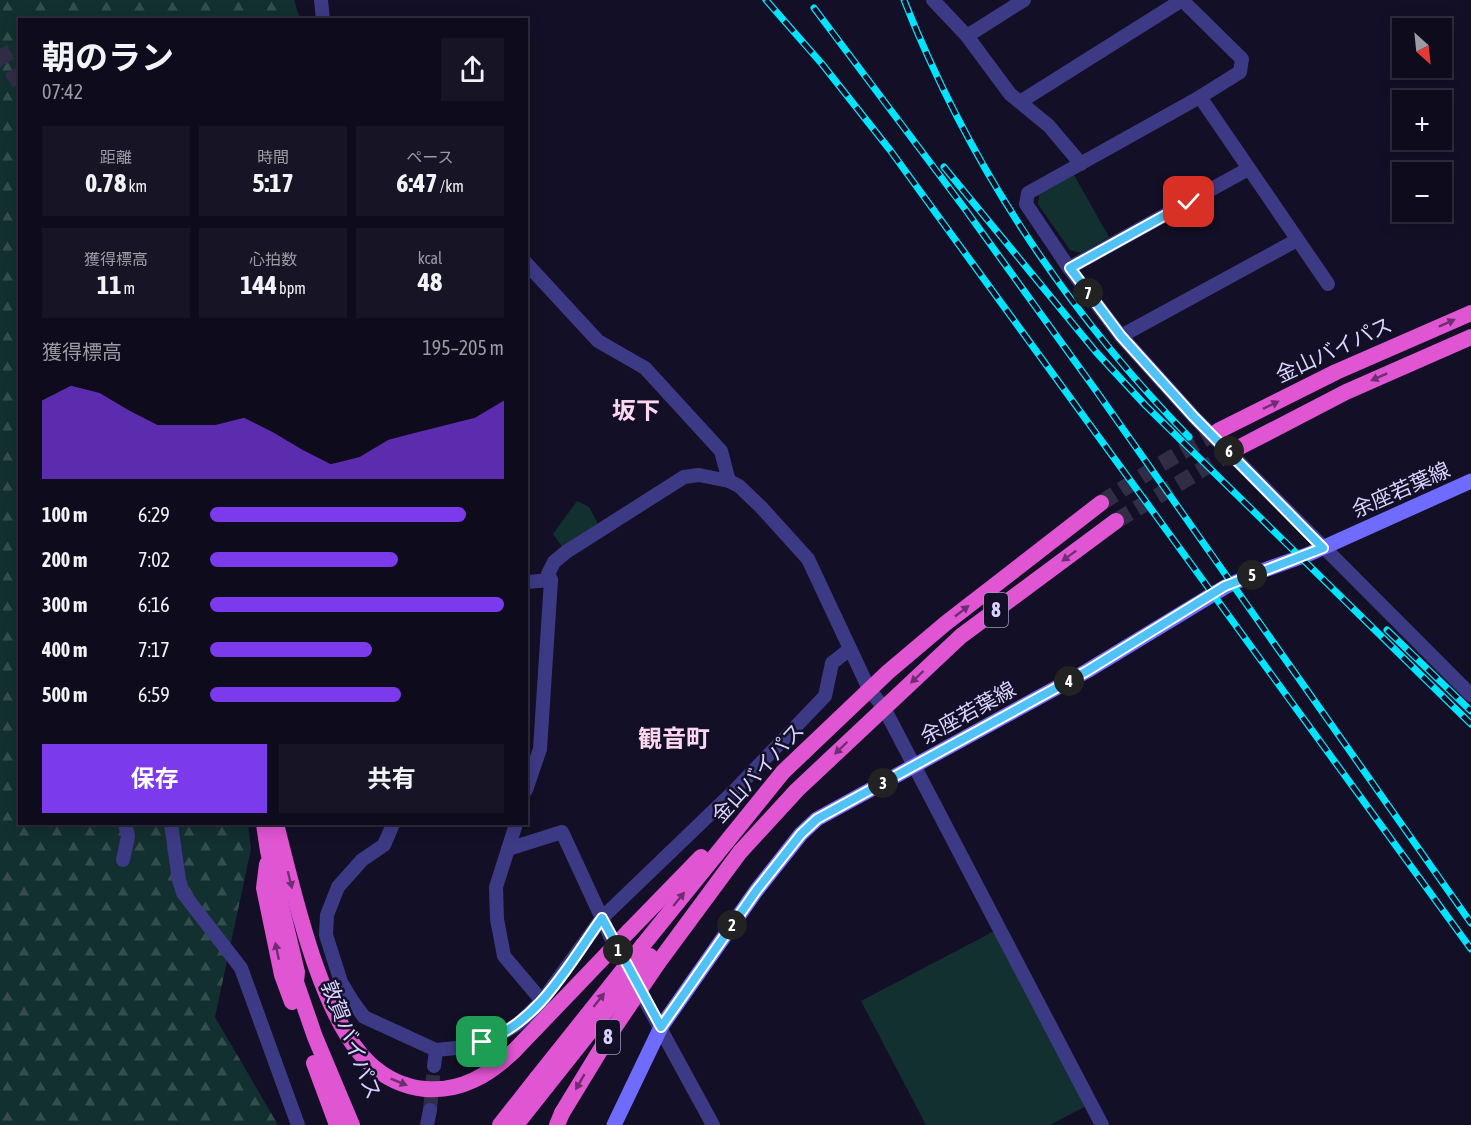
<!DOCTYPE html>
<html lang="ja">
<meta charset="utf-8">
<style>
body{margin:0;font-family:"Asap Condensed","Noto Sans JP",sans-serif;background:#171425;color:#f1f3f6;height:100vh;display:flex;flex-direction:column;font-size:22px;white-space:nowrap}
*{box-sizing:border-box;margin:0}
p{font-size:20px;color:#9b9ba3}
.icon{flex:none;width:33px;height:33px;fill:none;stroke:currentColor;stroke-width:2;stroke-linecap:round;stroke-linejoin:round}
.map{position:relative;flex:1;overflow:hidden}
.side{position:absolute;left:18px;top:18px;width:510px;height:807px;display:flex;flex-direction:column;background:#0e0b1c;border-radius:0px;box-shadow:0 3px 15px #0003,0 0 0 2px #2e2b3b}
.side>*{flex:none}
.needle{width:39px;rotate:153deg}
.buttons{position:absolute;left:1392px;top:18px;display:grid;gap:12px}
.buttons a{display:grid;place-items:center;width:60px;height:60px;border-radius:0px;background:#0e0b1c;box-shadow:0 3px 15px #0003,0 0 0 2px #2e2b3b;font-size:30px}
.pin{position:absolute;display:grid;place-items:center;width:51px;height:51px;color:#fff;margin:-26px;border-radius:12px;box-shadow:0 3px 9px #0006}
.km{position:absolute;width:30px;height:30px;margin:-15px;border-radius:50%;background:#222;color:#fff;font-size:16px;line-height:30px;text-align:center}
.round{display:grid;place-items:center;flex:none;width:63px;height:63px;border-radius:0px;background:#171425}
.headline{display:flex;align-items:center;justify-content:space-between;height:102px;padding:0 24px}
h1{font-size:33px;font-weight:700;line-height:45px}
.figures{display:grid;grid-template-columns:repeat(3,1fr);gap:9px;height:102px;padding:6px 24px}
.figures div{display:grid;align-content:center;border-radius:0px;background:#171425;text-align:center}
.figures b{font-size:26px;font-weight:700}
.figures small{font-size:16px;font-weight:400}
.figures p{font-size:16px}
.chart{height:168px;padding:12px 24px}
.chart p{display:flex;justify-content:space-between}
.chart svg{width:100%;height:108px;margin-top:6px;fill:#7c3aed;opacity:.7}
.primary-button{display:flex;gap:12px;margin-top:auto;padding:12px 24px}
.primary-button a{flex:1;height:69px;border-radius:0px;background:#7c3aed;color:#fff;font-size:24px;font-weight:700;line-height:69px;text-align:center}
.primary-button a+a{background:#171425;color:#f1f3f6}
ul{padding:0 24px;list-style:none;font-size:20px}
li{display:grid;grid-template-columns:96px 72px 1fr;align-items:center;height:45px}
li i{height:15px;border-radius:8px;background:#7c3aed}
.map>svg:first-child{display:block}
</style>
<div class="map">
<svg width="1471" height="1125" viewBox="0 0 1471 1125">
<defs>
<pattern id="forest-firs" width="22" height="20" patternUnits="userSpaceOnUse" patternTransform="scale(1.5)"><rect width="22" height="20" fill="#12302f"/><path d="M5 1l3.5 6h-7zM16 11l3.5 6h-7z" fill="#344d4e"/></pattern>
</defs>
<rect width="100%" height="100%" fill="#130f26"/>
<g fill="#12302f">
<polygon points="1074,175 1109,237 1081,253 1070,250 1038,204 1039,195"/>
<polygon points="577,501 589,507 598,524 563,548 553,534"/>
<polygon points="998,929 1090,1104 1050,1125 926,1125 861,1001"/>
</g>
<polygon fill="url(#forest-firs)" points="0,0 294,0 300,19 20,20 20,824 248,824 251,849 215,1017 278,1125 0,1125"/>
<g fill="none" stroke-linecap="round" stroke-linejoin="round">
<polyline stroke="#312d47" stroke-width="14" stroke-dasharray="14 7" stroke-linecap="butt" points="430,1110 434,1066"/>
<g stroke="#312d47" stroke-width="16" stroke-dasharray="16 8" stroke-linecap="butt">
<polyline points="0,49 20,85"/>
<polyline points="1101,503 1161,464 1218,431"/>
<polyline points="1116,521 1238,448"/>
</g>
<g stroke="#3d3a85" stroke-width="14">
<polyline points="321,0 323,20"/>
<polyline points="933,0 967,36 1010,94 1049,126 1081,164"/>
<polyline points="1182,0 1242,59 1240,72 1200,97 1028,193 1026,204 1069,268 1121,336 1194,417 1471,695"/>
<polyline points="967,36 1024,0"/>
<polyline points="1200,97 1328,284"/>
<polyline points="1020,102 1182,0"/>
<polyline points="526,263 598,341 645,368 721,451 729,481"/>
<polyline points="1069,268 1248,169"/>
<polyline points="1121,336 1297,240"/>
<polyline points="526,582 551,580"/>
<polyline points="526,790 540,749 551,580 548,574 554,562 566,552 684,477 699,475 729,481 739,486 761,507 808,559 869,689 884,708 1102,1125"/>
<polyline points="171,824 179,880 183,893 241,968 298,1125"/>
<polyline points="393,824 384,845 362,860 338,887 327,915 326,935 341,982 353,1002 364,1017 436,1050 466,1047 494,1038 518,1024 542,1001 602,918 734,791 825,696 832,663 850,649"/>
<polyline points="516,824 496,887 497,919 504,956 542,1001"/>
<polyline points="508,849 562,832 612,940 713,1125"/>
<polyline points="123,860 128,836 125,824"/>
<polyline points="434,1066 436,1050"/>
<polyline points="427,1125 430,1110"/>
</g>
<polyline stroke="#6f6bff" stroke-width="15" points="614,1125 661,1027 756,891 801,834 817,819 1087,671 1225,587 1256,573 1309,554 1471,481"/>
<g stroke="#e055d1" stroke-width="16">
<polyline points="1218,431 1336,372 1471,313"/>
<polyline points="1238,448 1346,392 1471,337"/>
<polyline points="264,824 268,851 297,972 296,982 315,1037 352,1125"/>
<path d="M276 824C293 889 320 1017 369 1063 385 1078 404 1087 425 1089 461 1092 489 1075 514 1051"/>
<polyline points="267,864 264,888 282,975 292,1002"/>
<polyline points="629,931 701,857"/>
<polyline points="643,945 783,772 888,672 946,623 1101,503"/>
<polyline points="658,963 740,852 797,790 961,636 1116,521"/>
<polyline points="314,1063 337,1125"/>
<polyline points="500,1125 537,1078"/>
<polyline points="516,1125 546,1087"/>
<polyline points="557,1125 562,1113"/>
</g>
<g stroke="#00e5ff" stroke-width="7">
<g id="rail">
<polyline points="766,0 822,64 890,150 1471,949"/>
<path d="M904 0C969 164 1066 311 1189 437"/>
<polyline points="814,8 965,209 1097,392 1471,923"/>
<polyline points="944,167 1096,352 1145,405 1471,724"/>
<polyline points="1387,630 1471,711"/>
</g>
</g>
<use href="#rail" stroke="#130f26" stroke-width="4.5" stroke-dasharray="14" stroke-linecap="butt"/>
<g stroke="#e055d1" stroke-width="16">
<polyline points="514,1051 629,931"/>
<polyline points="537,1078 643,945"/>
<polyline points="546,1087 650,956"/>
<polyline points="562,1113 612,1031 658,963"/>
</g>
</g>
<defs><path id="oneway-solid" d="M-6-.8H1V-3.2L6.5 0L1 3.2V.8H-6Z" transform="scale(1.5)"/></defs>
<g fill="#6f2e73">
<use href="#oneway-solid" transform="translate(1447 323) rotate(-24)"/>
<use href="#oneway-solid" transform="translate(1379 377) rotate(156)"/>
<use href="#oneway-solid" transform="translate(1271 405) rotate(-26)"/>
<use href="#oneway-solid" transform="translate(1069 556) rotate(143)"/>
<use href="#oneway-solid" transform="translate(962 611) rotate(-38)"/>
<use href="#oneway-solid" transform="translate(917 677) rotate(137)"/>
<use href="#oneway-solid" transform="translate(841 748) rotate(136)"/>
<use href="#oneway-solid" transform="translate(290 880) rotate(76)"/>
<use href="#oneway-solid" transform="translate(679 899) rotate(-51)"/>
<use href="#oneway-solid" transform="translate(277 951) rotate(-102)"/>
<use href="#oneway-solid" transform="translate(599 1000) rotate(-52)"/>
<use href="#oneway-solid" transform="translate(399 1082) rotate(22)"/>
<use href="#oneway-solid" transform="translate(580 1082) rotate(120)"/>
</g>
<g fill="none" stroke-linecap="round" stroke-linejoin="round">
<g stroke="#fff" stroke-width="12">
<path id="route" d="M482 1042C538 1024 569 964 602 918L661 1027 756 891 801 834 817 819 1087 671 1225 586 1323 548 1194 417 1121 336 1070 268 1189 202"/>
</g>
<use href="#route" stroke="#4fc3f7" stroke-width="8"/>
</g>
<g text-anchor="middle" stroke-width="5" stroke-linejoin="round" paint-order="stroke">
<g fill="#130f26" stroke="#9e99be" stroke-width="1.5">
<rect x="984" y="593" width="24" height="34" rx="4.5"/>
<rect x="596" y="1020" width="24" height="34" rx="4.5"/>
</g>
<g font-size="20" font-weight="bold" fill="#d9d4ff">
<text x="996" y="617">8</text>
<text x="608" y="1044">8</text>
</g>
<g font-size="21" fill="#d9d4ff" stroke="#130f26">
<text transform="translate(1334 350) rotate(-25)" y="7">金山バイパス</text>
<text transform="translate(1401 490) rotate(-24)" y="7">余座若葉線</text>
<text transform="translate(968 713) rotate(-29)" y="7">余座若葉線</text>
<text transform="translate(758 773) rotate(-48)" y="7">金山バイパス</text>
<text transform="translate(351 1040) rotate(68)" y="7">敦賀バイパス</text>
</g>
<g font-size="24" font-weight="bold" fill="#ffd6f0" stroke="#130f26">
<text x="636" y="419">坂下</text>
<text x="674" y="747">観音町</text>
</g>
</g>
</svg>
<div class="buttons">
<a><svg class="needle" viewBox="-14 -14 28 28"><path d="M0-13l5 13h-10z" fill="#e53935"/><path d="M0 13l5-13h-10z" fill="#9b9ba3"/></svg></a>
<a>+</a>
<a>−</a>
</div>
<div class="pin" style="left:482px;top:1042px;background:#1e9e55"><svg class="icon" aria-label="arrive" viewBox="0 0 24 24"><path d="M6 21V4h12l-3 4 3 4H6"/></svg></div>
<div class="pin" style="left:1189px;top:202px;background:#d93025"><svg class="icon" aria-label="check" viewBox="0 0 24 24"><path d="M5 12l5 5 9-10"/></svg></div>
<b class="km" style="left:618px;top:950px">1</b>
<b class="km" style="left:732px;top:925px">2</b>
<b class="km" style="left:883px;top:783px">3</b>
<b class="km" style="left:1069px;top:681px">4</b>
<b class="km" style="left:1252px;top:575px">5</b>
<b class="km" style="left:1229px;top:451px">6</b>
<b class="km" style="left:1088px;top:293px">7</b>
<section class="side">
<div class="headline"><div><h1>朝のラン</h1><p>07:42</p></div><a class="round"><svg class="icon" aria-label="share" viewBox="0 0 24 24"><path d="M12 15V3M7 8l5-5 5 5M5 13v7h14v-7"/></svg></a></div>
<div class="figures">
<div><p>距離</p><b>0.78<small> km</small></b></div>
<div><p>時間</p><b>5:17</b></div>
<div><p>ペース</p><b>6:47<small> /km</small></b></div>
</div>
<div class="figures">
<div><p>獲得標高</p><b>11<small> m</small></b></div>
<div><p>心拍数</p><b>144<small> bpm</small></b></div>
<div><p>kcal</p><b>48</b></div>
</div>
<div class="chart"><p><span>獲得標高</span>195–205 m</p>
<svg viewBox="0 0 160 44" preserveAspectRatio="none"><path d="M0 44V12L10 6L20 9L30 16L40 22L50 22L60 22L70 19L80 25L90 32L100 38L110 35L120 28L130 25L140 22L150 19L160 12V44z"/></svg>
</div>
<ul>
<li><b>100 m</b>6:29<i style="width:87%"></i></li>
<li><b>200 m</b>7:02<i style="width:64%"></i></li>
<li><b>300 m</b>6:16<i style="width:100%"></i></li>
<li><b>400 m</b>7:17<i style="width:55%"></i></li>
<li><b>500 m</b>6:59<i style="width:65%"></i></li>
</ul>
<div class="primary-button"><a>保存</a><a>共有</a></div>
</section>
</div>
